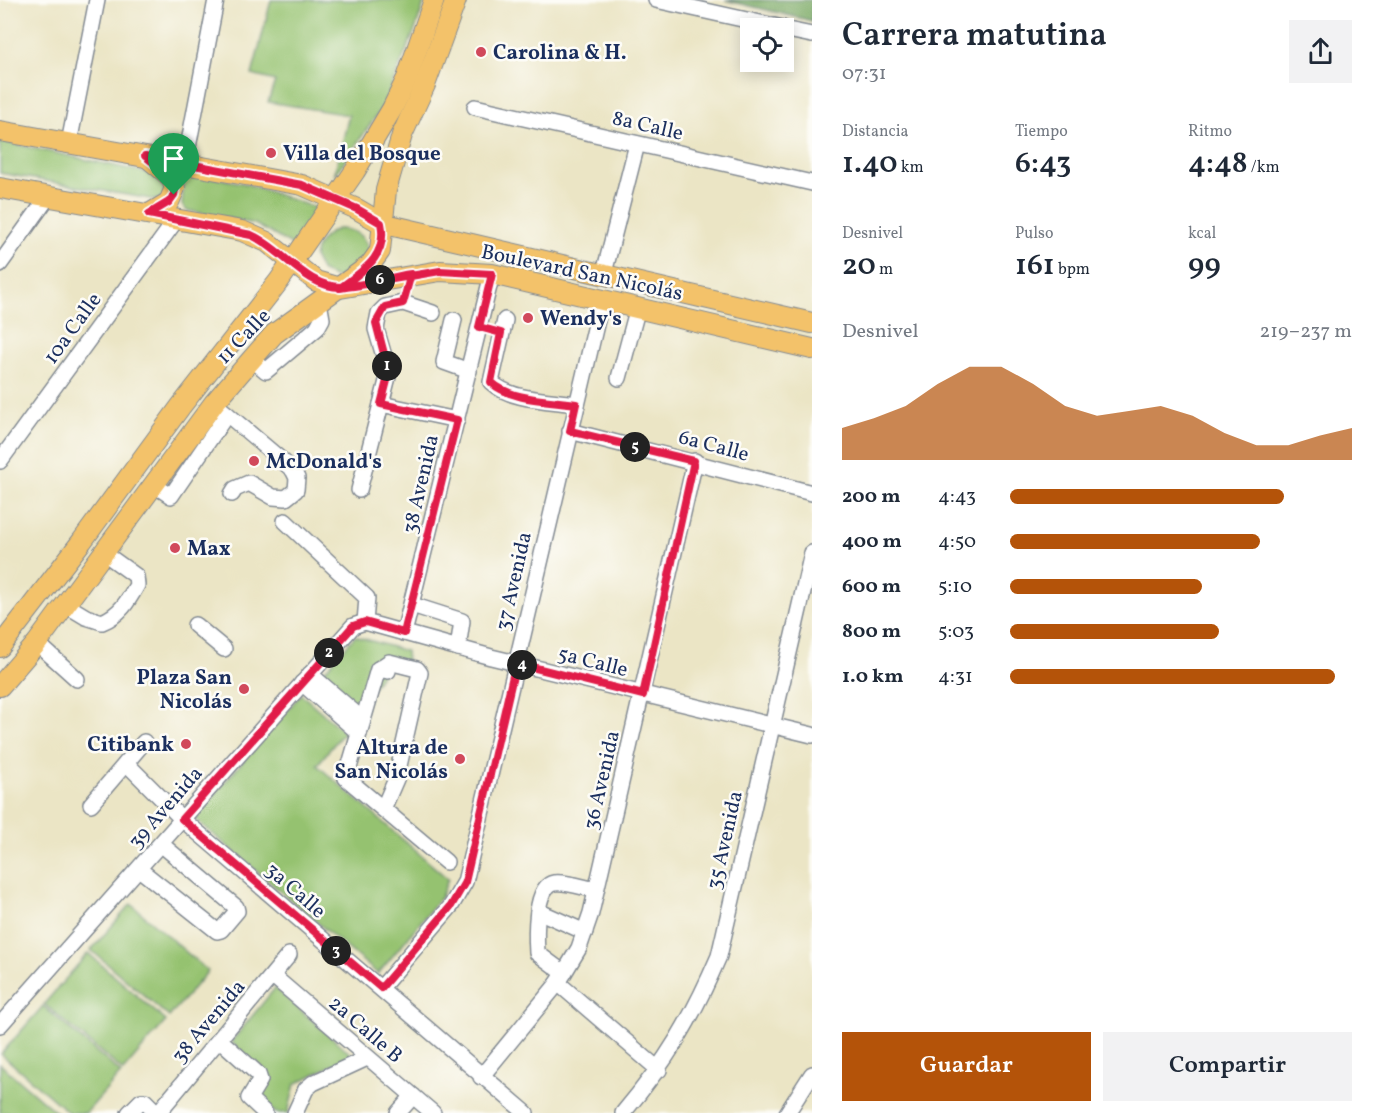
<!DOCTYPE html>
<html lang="es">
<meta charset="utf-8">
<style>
body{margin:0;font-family:Vollkorn,serif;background:#f2f2f3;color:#1f2937;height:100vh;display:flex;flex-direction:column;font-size:22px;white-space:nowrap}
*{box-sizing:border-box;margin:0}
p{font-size:20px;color:#747a83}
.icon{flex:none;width:33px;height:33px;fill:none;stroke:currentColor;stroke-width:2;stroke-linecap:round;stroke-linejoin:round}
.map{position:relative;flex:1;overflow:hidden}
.sheet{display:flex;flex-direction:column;background:#fff;width:570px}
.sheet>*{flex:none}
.buttons{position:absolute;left:740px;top:18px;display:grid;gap:12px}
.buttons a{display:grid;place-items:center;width:54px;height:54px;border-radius:0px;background:#fff;box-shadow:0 3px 15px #0003;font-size:30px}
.pin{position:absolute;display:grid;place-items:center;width:51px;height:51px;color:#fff;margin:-62px -26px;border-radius:50% 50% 50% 0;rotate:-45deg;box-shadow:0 0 6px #0007}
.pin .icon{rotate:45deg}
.km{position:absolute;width:30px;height:30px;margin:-15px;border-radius:50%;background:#222;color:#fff;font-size:16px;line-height:30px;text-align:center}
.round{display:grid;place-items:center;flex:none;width:63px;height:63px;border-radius:0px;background:#f2f2f3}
.headline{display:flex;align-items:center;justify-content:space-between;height:102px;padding:0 30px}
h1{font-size:33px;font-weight:600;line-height:45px}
.metrics{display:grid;grid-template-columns:repeat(3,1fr);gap:9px;height:102px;padding:6px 30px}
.metrics div{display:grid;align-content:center}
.metrics b{font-size:30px;font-weight:600}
.metrics small{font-size:16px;font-weight:400}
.metrics p{font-size:16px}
.chart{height:168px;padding:12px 30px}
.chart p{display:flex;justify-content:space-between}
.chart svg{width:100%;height:108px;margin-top:6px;fill:#b45309;opacity:.7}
.button{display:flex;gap:12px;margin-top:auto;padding:12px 30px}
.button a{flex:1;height:69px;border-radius:0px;background:#b45309;color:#fff;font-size:24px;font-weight:600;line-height:69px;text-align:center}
.button a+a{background:#f2f2f3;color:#1f2937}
ul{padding:0 30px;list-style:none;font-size:20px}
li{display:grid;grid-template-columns:96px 72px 1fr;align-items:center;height:45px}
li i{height:15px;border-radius:8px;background:#b45309}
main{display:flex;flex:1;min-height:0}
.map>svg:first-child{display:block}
</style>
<main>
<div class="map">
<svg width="812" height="1113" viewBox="0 0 812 1113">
<rect width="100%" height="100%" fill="#fdfcf7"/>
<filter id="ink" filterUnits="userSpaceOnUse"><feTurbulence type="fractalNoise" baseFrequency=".0167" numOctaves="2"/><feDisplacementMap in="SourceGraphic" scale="12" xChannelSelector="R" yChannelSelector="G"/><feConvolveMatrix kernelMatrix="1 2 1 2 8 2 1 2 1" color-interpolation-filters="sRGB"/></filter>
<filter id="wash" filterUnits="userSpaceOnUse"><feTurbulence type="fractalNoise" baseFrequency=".008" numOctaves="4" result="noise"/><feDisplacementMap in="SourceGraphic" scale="24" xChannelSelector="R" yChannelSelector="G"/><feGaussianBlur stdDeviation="1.35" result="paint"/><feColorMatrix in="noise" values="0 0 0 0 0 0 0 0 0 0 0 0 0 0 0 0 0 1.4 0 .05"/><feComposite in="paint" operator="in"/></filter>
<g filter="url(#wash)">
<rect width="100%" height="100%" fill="#ebe5c5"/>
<g fill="#95c270" stroke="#587867" stroke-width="1.5">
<polygon points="271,0 425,0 415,30 382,108 334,176 349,115 268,102 275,81 252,75"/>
<polygon points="0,141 157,175 164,181 166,189 162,198 156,200 0,173"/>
<polygon points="179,171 247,184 316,208 318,213 293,246 255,224 186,210 182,205 184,183"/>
<path d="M337 229C353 228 365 235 369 251L363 262 337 278 322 272 314 257C317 242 324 236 337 229Z"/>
<polygon points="355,636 406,651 407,662 392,659 361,704 354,708 319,677"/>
<polygon points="301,694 344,732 317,765 448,879 441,897 378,974 194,818"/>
<polygon points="131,904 208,971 169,1017 91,950"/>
<polygon points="88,953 166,1021 123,1071 44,1004"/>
<polygon points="275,988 352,1055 295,1084 288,1113 276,1113 256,1096 271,1077 231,1042"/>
<polygon points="43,1006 121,1073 86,1113 69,1113 1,1054"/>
<polygon points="0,1064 57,1113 0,1113"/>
</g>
<polygon fill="#78a862" stroke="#4a6c60" stroke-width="1.5" points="725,0 812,0 812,21"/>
</g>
<g filter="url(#ink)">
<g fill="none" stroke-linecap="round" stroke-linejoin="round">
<g stroke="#838a92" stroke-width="18">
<g id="minor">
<polyline points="656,0 783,28"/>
<polyline points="783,29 812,35"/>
<polyline points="475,107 812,183"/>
<polyline points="69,143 97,0"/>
<polyline points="185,163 216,0"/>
<polyline points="0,264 48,197"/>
<polyline points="604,273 637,144"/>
<polyline points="454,320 444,362 469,371"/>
<path d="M505 320 491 382C511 401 551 400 576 404"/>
<polyline points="252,359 266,371 317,328 322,319 319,302"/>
<polyline points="619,378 638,307"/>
<polyline points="214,403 293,470 297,478 296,490 286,498 273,497 249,483 235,489 232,494"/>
<polyline points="381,404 457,420"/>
<polyline points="570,431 812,493"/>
<polyline points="0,461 176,220"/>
<polyline points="154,485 171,496 227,414"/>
<polyline points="359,490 389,373 376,329 379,313 385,307 403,303 433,313"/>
<polyline points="285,521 367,598 365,622"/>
<path d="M66 605 86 617 102 622C120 615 128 601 137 585L136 576 104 553"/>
<polyline points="412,605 462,621 458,648"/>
<polyline points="365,622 491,657 812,735"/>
<polyline points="195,625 224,649"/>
<polyline points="404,633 492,274"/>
<polyline points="37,643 77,679"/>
<polyline points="380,668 389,662 417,669 420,673 396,779 383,809"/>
<polyline points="388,671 378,669 346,778 446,862"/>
<polyline points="310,674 363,720"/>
<polyline points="302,683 359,733"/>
<polyline points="126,763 182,819 526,1113"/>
<polyline points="91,804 144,742"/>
<polyline points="139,869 217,931 221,930 237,911 236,907 161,844"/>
<polyline points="538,911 585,932"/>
<path d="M564 973 537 953C536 938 534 886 554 883 566 881 584 888 596 890"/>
<polyline points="273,976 433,1113"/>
<polyline points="558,983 659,1070"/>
<polyline points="381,988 451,906 465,882 602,299"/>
<polyline points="0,1025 353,626 365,622"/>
<polyline points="220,1040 258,1074 260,1080 249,1098 265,1113"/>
<polyline points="481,1077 558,983 579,948 591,913 695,461"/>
<polyline points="129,1113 141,1101 145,1101 157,1113"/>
<polyline points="158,1113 289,955"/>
<polyline points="295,1113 306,1089 313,1083 367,1058"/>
<polyline points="398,1113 413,1096"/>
<path d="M623 1113C667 1061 692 1019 719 956L812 553"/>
<polyline points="787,1113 812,1074"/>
</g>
</g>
<g stroke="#838a92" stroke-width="22">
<g id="major">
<polyline points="0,131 302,185 357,209 381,223 812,323"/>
<polyline points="148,158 171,177 175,188 169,202 149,214"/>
<polyline points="0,188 242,231 267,242 316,281 340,288 440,271 492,274 812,349"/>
<polyline points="0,647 82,541 181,406 279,281 355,171 392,109 407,78 434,0"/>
<polyline points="0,686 37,643 214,403 252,359 274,334 370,265 380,251 386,190 402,135 425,85 456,0"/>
</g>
</g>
<use href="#minor" stroke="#fff" stroke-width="15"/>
<use href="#major" stroke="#f3c26a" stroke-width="20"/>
</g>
</g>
<g fill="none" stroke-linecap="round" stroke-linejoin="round" filter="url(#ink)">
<g stroke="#fff" stroke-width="12">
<path id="route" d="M174 195 169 202 149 214 251 235C282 248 306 288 342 287 365 287 388 277 411 274L403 303 385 307 376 323 389 373 381 404 457 420 404 633 365 622 353 626 182 819 381 988 451 906 465 882 516 663 643 695 694 461 570 431 576 404C551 400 511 401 491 382L501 333 479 327 492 274 440 271 340 288C364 270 388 256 381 223L357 209 302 185 145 156C157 166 179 177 174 195"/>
</g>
<use href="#route" stroke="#e11d48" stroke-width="8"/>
</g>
<g fill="#d1495b" stroke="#fdfcf7" stroke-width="2">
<circle cx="481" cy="52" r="6"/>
<circle cx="271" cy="153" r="6"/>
<circle cx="528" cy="318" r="6"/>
<circle cx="254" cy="461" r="6"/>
<circle cx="175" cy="548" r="6"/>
<circle cx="244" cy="689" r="6"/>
<circle cx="186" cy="744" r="6"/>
<circle cx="460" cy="759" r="6"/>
</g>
<g text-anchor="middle" stroke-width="5" stroke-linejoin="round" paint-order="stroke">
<g font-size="21" font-weight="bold" fill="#1b2f5e" stroke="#fdfcf7" text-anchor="start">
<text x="493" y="59">Carolina &amp; H.</text>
<text x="283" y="160">Villa del Bosque</text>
<text x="540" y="325">Wendy's</text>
<text x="266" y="468">McDonald's</text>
<text x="187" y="555">Max</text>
<text x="232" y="684" text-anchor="end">Plaza San<tspan x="232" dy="24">Nicolás</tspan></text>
<text x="174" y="751" text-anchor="end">Citibank</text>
<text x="448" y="754" text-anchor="end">Altura de<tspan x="448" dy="24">San Nicolás</tspan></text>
</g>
<g font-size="21" fill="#1b2f5e" stroke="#fdfcf7">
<text transform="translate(648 125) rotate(13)" y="7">8a Calle</text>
<text transform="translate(582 272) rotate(12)" y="7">Boulevard San Nicolás</text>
<text transform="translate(72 328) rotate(-54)" y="7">10a Calle</text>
<text transform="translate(243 336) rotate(-46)" y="7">11 Calle</text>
<text transform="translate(714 445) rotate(15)" y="7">6a Calle</text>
<text transform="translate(420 484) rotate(-77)" y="7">38 Avenida</text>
<text transform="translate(513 581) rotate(-77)" y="7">37 Avenida</text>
<text transform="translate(593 661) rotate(14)" y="7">5a Calle</text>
<text transform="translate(601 780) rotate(-77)" y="7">36 Avenida</text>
<text transform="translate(165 807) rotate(-49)" y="7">39 Avenida</text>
<text transform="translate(724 840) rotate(-77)" y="7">35 Avenida</text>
<text transform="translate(296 890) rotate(41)" y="7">3a Calle</text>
<text transform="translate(208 1021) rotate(-50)" y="7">38 Avenida</text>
<text transform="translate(366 1029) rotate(41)" y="7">2a Calle B</text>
</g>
</g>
</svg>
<div class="buttons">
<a><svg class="icon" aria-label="locate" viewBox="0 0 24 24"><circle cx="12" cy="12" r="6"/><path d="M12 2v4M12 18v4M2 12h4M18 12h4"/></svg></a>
</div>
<div class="pin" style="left:174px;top:195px;background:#1e9e55"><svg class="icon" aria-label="arrive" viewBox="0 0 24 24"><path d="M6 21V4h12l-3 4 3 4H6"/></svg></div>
<b class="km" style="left:387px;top:366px">1</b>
<b class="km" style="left:329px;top:653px">2</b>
<b class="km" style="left:336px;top:951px">3</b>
<b class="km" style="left:522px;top:665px">4</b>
<b class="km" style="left:635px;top:447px">5</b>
<b class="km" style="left:380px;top:280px">6</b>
</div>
<section class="sheet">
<div class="headline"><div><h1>Carrera matutina</h1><p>07:31</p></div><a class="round"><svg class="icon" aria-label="share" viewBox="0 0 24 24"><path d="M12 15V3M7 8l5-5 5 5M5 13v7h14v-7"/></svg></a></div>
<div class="metrics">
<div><p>Distancia</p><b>1.40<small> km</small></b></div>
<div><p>Tiempo</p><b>6:43</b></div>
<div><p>Ritmo</p><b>4:48<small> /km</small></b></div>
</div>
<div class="metrics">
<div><p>Desnivel</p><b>20<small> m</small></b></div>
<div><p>Pulso</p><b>161<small> bpm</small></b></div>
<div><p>kcal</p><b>99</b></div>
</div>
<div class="chart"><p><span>Desnivel</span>219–237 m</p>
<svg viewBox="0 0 160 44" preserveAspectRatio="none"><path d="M0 44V31L10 27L20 22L30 13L40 6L50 6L60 13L70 22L80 26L90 24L100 22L110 26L120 33L130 38L140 38L150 34L160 31V44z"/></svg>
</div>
<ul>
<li><b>200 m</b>4:43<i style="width:80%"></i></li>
<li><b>400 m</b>4:50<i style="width:73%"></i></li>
<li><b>600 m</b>5:10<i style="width:56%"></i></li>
<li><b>800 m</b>5:03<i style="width:61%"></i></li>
<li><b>1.0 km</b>4:31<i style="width:95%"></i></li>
</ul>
<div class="button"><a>Guardar</a><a>Compartir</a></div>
</section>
</main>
